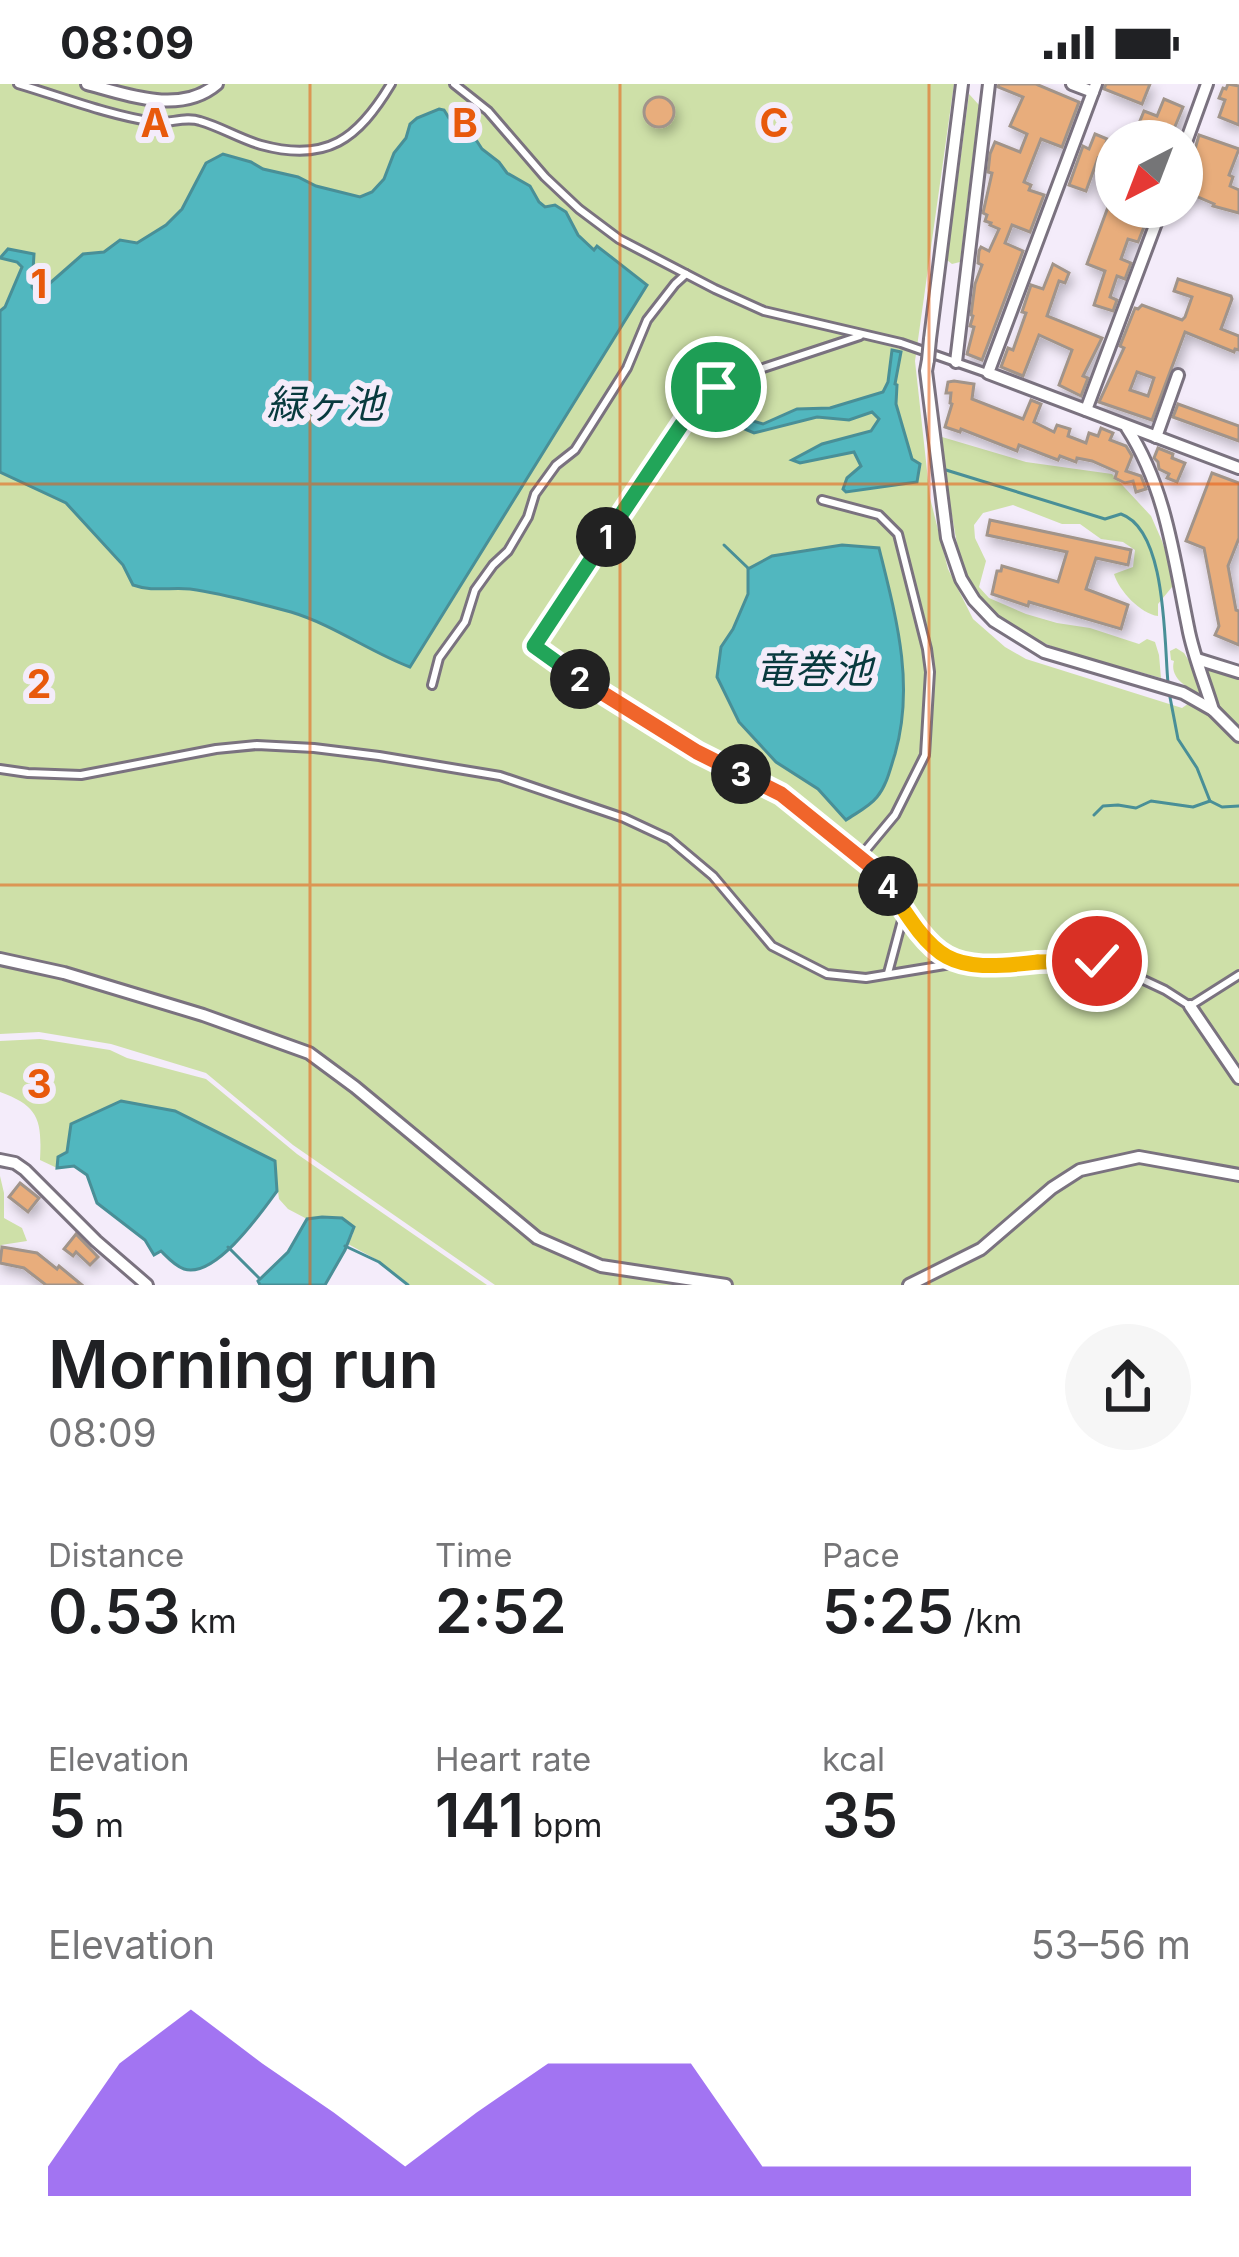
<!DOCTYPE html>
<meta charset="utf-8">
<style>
body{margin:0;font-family:Inter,"Noto Sans JP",sans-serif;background:#f6f6f6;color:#202124;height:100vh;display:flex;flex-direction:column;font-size:45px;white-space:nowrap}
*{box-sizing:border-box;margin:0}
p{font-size:39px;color:#757577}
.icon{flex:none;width:66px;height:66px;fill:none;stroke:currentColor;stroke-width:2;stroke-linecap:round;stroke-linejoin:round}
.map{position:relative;height:1201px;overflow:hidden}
.sheet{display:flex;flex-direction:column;background:#fff;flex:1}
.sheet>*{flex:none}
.needle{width:78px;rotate:222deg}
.buttons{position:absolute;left:1095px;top:36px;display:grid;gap:24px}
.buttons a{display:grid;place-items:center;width:108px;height:108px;border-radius:50%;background:#fff;box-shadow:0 3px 9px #0004;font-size:60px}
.pin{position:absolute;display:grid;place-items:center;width:102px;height:102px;color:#fff;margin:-51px;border:6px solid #fff;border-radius:50%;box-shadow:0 3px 12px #0007}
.km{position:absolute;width:60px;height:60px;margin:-30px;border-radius:50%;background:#222;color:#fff;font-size:33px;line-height:60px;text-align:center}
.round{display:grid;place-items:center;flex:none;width:126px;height:126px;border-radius:63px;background:#f6f6f6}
.overview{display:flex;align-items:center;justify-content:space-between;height:204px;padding:0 48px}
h1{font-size:66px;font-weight:600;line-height:90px}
.figures{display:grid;grid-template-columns:repeat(3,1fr);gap:18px;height:204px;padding:12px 48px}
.figures div{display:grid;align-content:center}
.figures b{font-size:60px;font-weight:600}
.figures small{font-size:33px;font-weight:400}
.figures p{font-size:33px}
.chart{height:336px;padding:24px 48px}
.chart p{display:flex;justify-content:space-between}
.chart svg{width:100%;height:216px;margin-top:12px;fill:#7c3aed;opacity:.7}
.status{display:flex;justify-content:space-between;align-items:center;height:84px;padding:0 60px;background:#fff;direction:ltr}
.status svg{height:33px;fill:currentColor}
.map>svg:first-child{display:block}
</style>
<div class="status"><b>08:09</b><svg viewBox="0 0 49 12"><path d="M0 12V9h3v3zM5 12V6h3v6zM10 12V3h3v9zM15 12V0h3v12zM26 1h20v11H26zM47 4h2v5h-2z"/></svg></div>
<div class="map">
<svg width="1239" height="1201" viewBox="0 0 1239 1201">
<defs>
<filter id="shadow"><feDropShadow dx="3.5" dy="6" stdDeviation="6" flood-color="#0004"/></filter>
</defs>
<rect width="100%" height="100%" fill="#f4ecfa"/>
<g fill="#cee0a8">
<path d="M0 0H954L915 277 930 414 948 485 973 535 1005 563 1026 575 1182 624 1202 610C1188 605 1169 594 1174 577L1171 576 1170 567 1176 564 1184 569 1191 580 1203 607 1206 580 1239 590V1201H495L293 1061 206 989 111 960 39 948 0 950Z"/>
<polygon points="969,10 979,21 960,178 952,180 947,176"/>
<path d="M942 353 1026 378 1112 390 1151 432 1162 457 1172 487V503L1158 520V532C1141 530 1119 507 1114 490L1133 483 1135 466 1123 458 1101 455 1080 440H1062L1013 421 983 429 974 441 975 454 986 477 979 503 989 514 1026 530 1057 539 1090 544 1139 560 1147 555 1155 558 1159 571 1161 594C1092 574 1002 563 967 492 959 475 956 455 953 437 948 410 940 380 942 353Z"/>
<path d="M40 955 110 966 127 974 206 995 297 1070 487 1201H410L379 1177 348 1160 353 1150 330 1134 307 1135 288 1125 279 1115 274 1077 67 1068 58 1073 57 1084 40 1076C42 1036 39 1022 0 1008V957Z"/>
<polygon points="0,1092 4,1109 4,1134 22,1144 27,1157 1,1161 0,1166"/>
</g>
<g fill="#51b7bf" stroke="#498f97" stroke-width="3">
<path d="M439 25 444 26 449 34 467 42 482 65 499 78 507 89 530 102 539 118 545 123 555 121 566 128 578 151 594 166 597 162 647 201 410 583C370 568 334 541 291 528 258 519 224 510 190 505 171 503 152 508 133 501L123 481 66 419 0 388V227L5 223 22 183 17 178 0 174 8 165 34 170 32 203 36 208 41 207 83 170 104 168 120 156 137 159 166 141 182 125 206 79 223 70 251 78 263 85 298 93 316 102 360 113 372 108 384 95 394 69 406 54 410 40 417 34Z"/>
<polygon points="892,266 901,268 895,300 897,301 896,320 912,375 920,380 917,398 846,408 843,405 847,394 861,382 854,368 800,379 792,376 822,360 871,347 879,335 872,328 849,336 817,333 754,349 728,338 732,331 763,340 797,325 830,324 883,308 888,298"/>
<path d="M842 461 879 464C896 533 915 600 895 670 890 685 887 701 877 713 869 723 856 729 846 736L818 705 776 678 739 638 717 593 721 563 733 545 748 510V485L772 472Z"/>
<path d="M121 1017 175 1027 275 1077 277 1107C261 1129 215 1195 184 1185 175 1182 168 1174 161 1167L154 1171 145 1156 97 1119 87 1091 74 1082 57 1084 58 1073 67 1068 71 1040Z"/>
<polygon points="322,1133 342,1134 354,1143 345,1166 325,1201 260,1201 258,1197 288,1168 307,1135"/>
</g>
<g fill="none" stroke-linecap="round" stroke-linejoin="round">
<g stroke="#498f97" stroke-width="3">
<path d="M946 386 1105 435 1121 430C1167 446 1164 558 1168 599"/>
<polyline points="724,461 748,484"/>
<polyline points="1169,608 1178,655 1197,684 1210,717"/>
<polyline points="1094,731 1103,722 1118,721 1136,724 1151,717 1193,723 1210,717 1222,723 1239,722"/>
<polyline points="345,1162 379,1178 408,1201"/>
<polyline points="228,1163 259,1194"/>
</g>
</g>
<g fill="#e8ad7c" stroke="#a1948a" stroke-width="3" fill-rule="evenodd" filter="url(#shadow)">
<polygon points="999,0 1036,0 1079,18 1062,63 1041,55 1024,98 1031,101 1029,106 1044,111 1030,148 1012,141 1005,159 1023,167 982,276 967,270 974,243 970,242 973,232 971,231 975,200 982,181 978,179 979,167 981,163 989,167 999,145 990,141 991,139 985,137 987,131 983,129 992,89 988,88 990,70 995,58 1020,68 1027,50 1010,42 1023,13 998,3"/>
<polygon points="1106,0 1150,0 1142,20 1104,5"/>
<polygon points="1228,0 1239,2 1239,41 1219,33 1225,16 1219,14 1223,4 1226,5"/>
<circle cx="659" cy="28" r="15"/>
<polygon points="1164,15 1183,23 1169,57 1142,57 1133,54 1144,27 1157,32"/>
<polygon points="1095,50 1107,55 1106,59 1116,63 1116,81 1098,74 1086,107 1069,101 1083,62 1089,65"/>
<polygon points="1199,51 1239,65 1229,91 1233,93 1230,102 1239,106 1239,129 1213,122 1214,120 1182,106 1182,91 1187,93"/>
<polygon points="1115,104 1116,123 1152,123 1138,158 1128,155 1121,175 1131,179 1125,195 1117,192 1110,213 1117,216 1113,227 1094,221 1105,187 1087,180"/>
<polygon points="1053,180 1069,189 1065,199 1059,197 1047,232 1102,254 1083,292 1088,294 1081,312 1059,301 1072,266 1039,251 1023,292 1001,283 1008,264 1013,266 1026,229 1022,228 1031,201 1043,205"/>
<path d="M1178 195 1231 212 1232 215 1221 245 1239 252V266L1235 265 1234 268 1185 248 1152 336 1099 318 1124 264 1120 262 1135 224 1138 225 1142 221 1182 236 1185 233 1192 213 1174 207ZM1137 288 1154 294 1148 312 1130 306Z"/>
<polygon points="954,297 974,300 972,315 1023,335 1031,316 1041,320 1034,338 1054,348 1057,341 1070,345 1068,352 1086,359 1089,349 1098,352 1101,344 1113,349 1110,356 1126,362 1132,372 1126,387 1141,392 1146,405 1136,408 1133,397 1125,399 1115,394 1117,388 1092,377 1077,374 1076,378 1060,372 1058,376 1019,361 1017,367 961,345 960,348 945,343 952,320 950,319 951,309 946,309 948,298"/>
<polygon points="1178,320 1239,342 1239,357 1173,333"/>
<polygon points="1158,364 1173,370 1172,374 1185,379 1177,398 1167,394 1169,390 1159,385 1158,378 1154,374"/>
<polygon points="1212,389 1239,399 1239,454 1228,482 1236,526 1239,527 1239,561 1215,551 1219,542 1204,464 1186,457"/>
<polygon points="990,436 1131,466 1128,481 1096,474 1086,505 1128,521 1121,545 1029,518 1028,522 992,510 997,487 1001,487 1002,482 1058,498 1067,468 987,451"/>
<polygon points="20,1099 39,1114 28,1128 9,1113"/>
<polygon points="76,1150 98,1173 90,1181 76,1168 73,1172 64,1165"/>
<polygon points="2,1163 37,1169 57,1185 59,1182 82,1201 46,1201 24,1184 0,1179"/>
</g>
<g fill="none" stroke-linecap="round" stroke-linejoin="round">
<g stroke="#7a727f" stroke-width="12">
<g id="lane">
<path d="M18 0C62 13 108 31 154 38 169 40 185 32 200 37 221 43 240 55 261 61 327 79 358 55 391 0"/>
<polyline points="454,0 488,27 545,93 579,125 619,155 715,205 764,227 901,259 987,289"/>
<polyline points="860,252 733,294 703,311 692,324 534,562 581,596 697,668 781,710 879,789 904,827 940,871 957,879 981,883 1053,876 1097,877 1116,883 1165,906 1190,922 1239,891"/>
<polyline points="822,416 879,431 898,450 927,565 930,588 925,671 895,731 860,773"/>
<polyline points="432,601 439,574 465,538 475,506 493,481 508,467 528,433 535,410 556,381 575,366 591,341 627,284 647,236 675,200 686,190"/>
<polyline points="0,685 28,689 81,691 216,665 257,661 314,664 379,672 500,692 624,734 669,755 713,792 772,862 827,890 866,894 957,879"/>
<polyline points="888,889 904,829"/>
</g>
</g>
<g stroke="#7a727f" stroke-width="16">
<g id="street">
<path d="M87 0C128 11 181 31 217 0"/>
<polyline points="1072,0 1093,8"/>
<polyline points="1096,0 988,289 1239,384"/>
<polyline points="1182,69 1207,0"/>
<polyline points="930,255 962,0"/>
<polyline points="928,276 926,287 947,454 961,495 974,516 994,537 1044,568 1183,609 1213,626 1239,652"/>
<polyline points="956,278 989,0"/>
<polyline points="1086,326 1162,123"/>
<path d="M1127 344C1166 404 1174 475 1188 543 1193 571 1205 599 1213 626"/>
<polyline points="1156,353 1178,291"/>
<polyline points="1197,575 1239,588"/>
<polyline points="0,875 64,889 203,931 309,969 355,1003 537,1154 601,1182 726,1201"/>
<polyline points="1190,922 1239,994"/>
<polyline points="0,1076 15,1079 25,1086 96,1157 147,1201"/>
<polyline points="909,1201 981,1165 1052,1104 1080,1086 1139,1073 1239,1091"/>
</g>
</g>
<use href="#lane" stroke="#fff" stroke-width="6"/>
<use href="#street" stroke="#fff" stroke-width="10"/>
<g stroke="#7a727f" stroke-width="16" stroke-linecap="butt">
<polyline id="street-bridge" points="928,276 930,255"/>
</g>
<use href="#street-bridge" stroke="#fff" stroke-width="10"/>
</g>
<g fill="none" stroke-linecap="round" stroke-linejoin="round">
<g stroke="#fff" stroke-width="24">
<polyline id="split-1" points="606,453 692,325 716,303"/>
</g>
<g stroke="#fff" stroke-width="24">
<polyline id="split-2" points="580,595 534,562 606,453"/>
</g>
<g stroke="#fff" stroke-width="24">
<polyline id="split-3" points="580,595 697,668 741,690"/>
</g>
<g stroke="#fff" stroke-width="24">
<polyline id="split-4" points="741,690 781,710 879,789 888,802"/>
</g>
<g stroke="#fff" stroke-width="24">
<path id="split-5" d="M888 802C937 878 946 889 1038 878"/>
</g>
<g stroke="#fff" stroke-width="24">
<polyline id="split-6" points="1038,878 1097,877"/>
</g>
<use href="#split-1" stroke="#22a559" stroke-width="15"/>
<use href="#split-2" stroke="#22a559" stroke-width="15"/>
<use href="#split-3" stroke="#f0652b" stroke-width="15"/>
<use href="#split-4" stroke="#f0652b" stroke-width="15"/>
<use href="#split-5" stroke="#f5b400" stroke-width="15"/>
<use href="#split-6" stroke="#f5b400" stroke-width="15"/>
</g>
<path fill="none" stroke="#e8590c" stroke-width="3" stroke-opacity="0.55" d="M310 0V1201M620 0V1201M929 0V1201M0 400H1239M0 801H1239"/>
<g text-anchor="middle" stroke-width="12" stroke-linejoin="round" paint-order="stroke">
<g font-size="39" font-style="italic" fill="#083a3e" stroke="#f4ecfa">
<text x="325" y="334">緑ヶ池</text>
<text x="814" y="599">竜巻池</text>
</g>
</g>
<g font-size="39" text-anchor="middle" font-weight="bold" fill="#e8590c" stroke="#f4ecfa" stroke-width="12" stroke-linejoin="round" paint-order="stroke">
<text x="155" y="53">A</text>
<text x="465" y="53">B</text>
<text x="774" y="53">C</text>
<text x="39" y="214">1</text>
<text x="39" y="614">2</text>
<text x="39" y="1014">3</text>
</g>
</svg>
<div class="buttons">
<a><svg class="needle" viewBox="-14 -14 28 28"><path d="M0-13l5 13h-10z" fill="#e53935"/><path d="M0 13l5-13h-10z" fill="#757577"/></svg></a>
</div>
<div class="pin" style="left:716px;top:303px;background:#1e9e55"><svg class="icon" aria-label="arrive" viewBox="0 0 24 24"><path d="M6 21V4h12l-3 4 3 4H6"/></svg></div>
<div class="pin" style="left:1097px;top:877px;background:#d93025"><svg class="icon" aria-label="check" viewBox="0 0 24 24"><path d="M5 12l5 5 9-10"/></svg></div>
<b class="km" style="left:606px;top:453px">1</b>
<b class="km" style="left:580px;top:595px">2</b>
<b class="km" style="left:741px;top:690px">3</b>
<b class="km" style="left:888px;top:802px">4</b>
</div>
<section class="sheet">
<div class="overview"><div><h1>Morning run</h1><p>08:09</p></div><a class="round"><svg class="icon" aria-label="share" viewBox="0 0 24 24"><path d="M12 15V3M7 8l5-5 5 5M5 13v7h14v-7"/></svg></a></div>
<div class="figures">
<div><p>Distance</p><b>0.53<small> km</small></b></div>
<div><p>Time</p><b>2:52</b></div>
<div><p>Pace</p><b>5:25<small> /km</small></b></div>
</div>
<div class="figures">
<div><p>Elevation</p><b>5<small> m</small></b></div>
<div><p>Heart rate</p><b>141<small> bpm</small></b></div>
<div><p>kcal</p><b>35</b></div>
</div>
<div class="chart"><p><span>Elevation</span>53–56 m</p>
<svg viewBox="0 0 160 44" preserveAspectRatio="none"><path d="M0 44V38L10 17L20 6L30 17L40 27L50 38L60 27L70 17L80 17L90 17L100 38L110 38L120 38L130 38L140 38L150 38L160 38V44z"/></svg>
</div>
</section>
